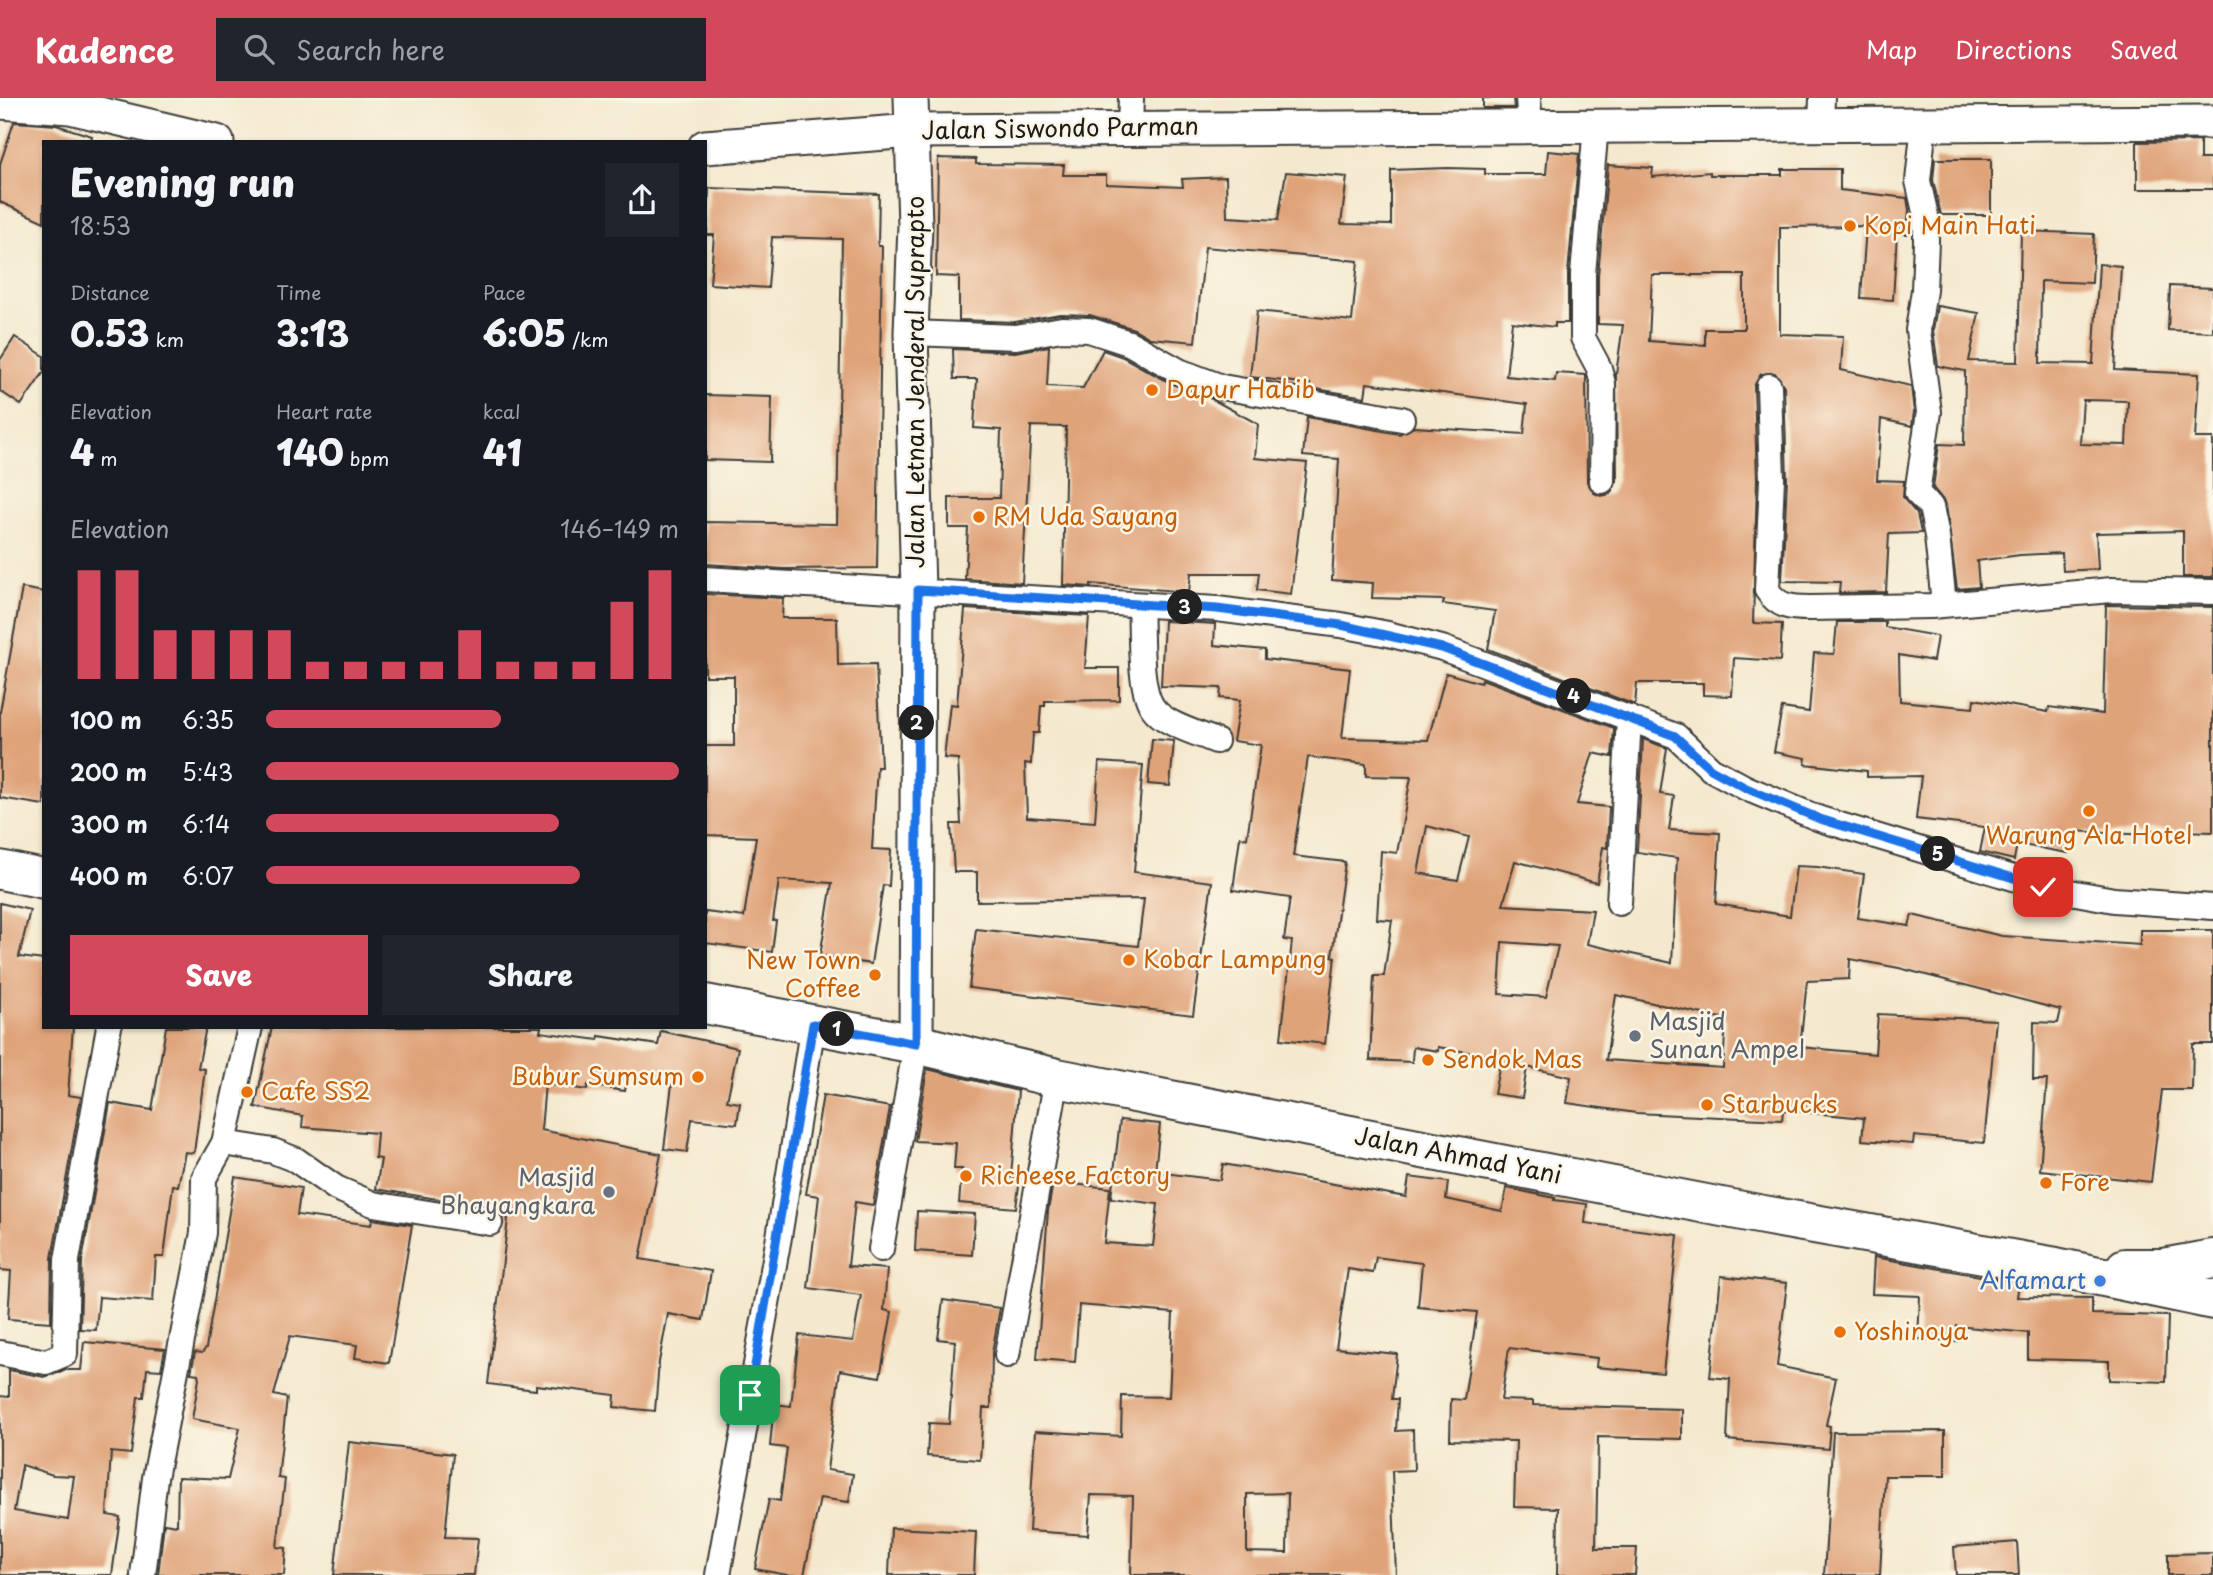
<!DOCTYPE html>
<meta charset="utf-8">
<style>
body{margin:0;font-family:"Playpen Sans",sans-serif;background:#20242c;color:#f1f3f6;height:100vh;display:flex;flex-direction:column;font-size:26px;white-space:nowrap}
*{box-sizing:border-box;margin:0}
p{font-size:23px;color:#9ea1a6}
.icon{flex:none;width:38px;height:38px;fill:none;stroke:currentColor;stroke-width:2;stroke-linecap:round;stroke-linejoin:round}
.map{position:relative;flex:1;overflow:hidden}
.side{position:absolute;left:42px;top:42px;width:665px;height:889px;display:flex;flex-direction:column;background:#171b24;border-radius:0px;box-shadow:0 2px 5px #0004}
.side>*{flex:none}
.pin{position:absolute;display:grid;place-items:center;width:60px;height:60px;color:#fff;margin:-30px;border-radius:14px;box-shadow:0 4px 10px #0006}
.km{position:absolute;width:35px;height:35px;margin:-18px;border-radius:50%;background:#222;color:#fff;font-size:19px;line-height:35px;text-align:center}
.round{display:grid;place-items:center;flex:none;width:74px;height:74px;border-radius:0px;background:#20242c}
.headline{display:flex;align-items:center;justify-content:space-between;height:119px;padding:0 28px}
h1{font-size:38px;font-weight:800;line-height:52px}
.metrics{display:grid;grid-template-columns:repeat(3,1fr);gap:10px;height:119px;padding:7px 28px}
.metrics div{display:grid;align-content:center}
.metrics b{font-size:35px;font-weight:800}
.metrics small{font-size:19px;font-weight:400}
.metrics p{font-size:19px}
.chart{height:196px;padding:14px 28px}
.chart p{display:flex;justify-content:space-between}
.chart svg{width:100%;height:126px;margin-top:7px;stroke:#d1495b;stroke-width:6}
.cta{display:flex;gap:14px;margin-top:auto;padding:14px 28px}
.cta a{flex:1;height:80px;border-radius:0px;background:#d1495b;color:#fff;font-size:28px;font-weight:800;line-height:80px;text-align:center}
.cta a+a{background:#20242c;color:#f1f3f6}
ul{padding:0 28px;list-style:none;font-size:23px}
li{display:grid;grid-template-columns:112px 84px 1fr;align-items:center;height:52px}
li i{height:18px;border-radius:9px;background:#d1495b}
header{display:flex;align-items:center;gap:42px;box-sizing:border-box;height:98px;padding:0 35px;background:#d1495b;color:#fff}
header strong{font-size:33px}
nav{display:flex;gap:38px;margin-inline-start:auto;font-size:24px}
.search{width:490px;height:63px;background:#20242c;display:flex;align-items:center;gap:18px;box-sizing:border-box;padding:0 24px;border-radius:0px;color:#9ea1a6;font-size:26px}
.map>svg:first-child{display:block}
</style>
<header>
<strong>Kadence</strong>
<div class="search"><svg class="icon" aria-label="search" viewBox="0 0 24 24"><circle cx="10" cy="10" r="6"/><path d="M15 15l6 6"/></svg>Search here</div>
<nav><a>Map</a><a>Directions</a><a>Saved</a></nav>
</header>
<div class="map">
<svg width="2213" height="1477" viewBox="0 0 2213 1477">
<rect width="100%" height="100%" fill="#fcf5e5"/>
<filter id="ink" filterUnits="userSpaceOnUse"><feTurbulence type="fractalNoise" baseFrequency=".0143" numOctaves="2"/><feDisplacementMap in="SourceGraphic" scale="14" xChannelSelector="R" yChannelSelector="G"/><feConvolveMatrix kernelMatrix="1 2 1 2 8 2 1 2 1" color-interpolation-filters="sRGB"/></filter>
<filter id="wash" filterUnits="userSpaceOnUse"><feTurbulence type="fractalNoise" baseFrequency=".00686" numOctaves="4" result="noise"/><feDisplacementMap in="SourceGraphic" scale="28" xChannelSelector="R" yChannelSelector="G"/><feGaussianBlur stdDeviation="1.57" result="paint"/><feColorMatrix in="noise" values="0 0 0 0 0 0 0 0 0 0 0 0 0 0 0 0 0 1.4 0 .05"/><feComposite in="paint" operator="in"/></filter>
<g filter="url(#wash)">
<rect width="100%" height="100%" fill="#f4e9cf"/>
<g id="blocks">
<g fill="#dfa379" fill-rule="evenodd">
<polygon points="1483,0 1513,0 1514,10 1483,10"/>
<polygon points="14,24 56,27 92,38 91,44 44,44 44,124 0,104 0,66"/>
<polygon points="2200,43 2200,61 2213,61 2213,91 2137,91 2137,44"/>
<path d="M1548 53 1579 56 1568 175V225H1555V229L1512 224 1506 278 1555 283 1556 275 1586 277 1587 384 1594 395 1601 398 1610 396 1617 383 1616 276 1623 227 1598 226V177L1608 67 1653 70 1652 79 1710 74V77H1782V71H1840V92L1907 100 1909 112 1907 136 1897 135 1893 202 1861 200 1866 128 1780 129V236L1843 238 1841 272 1911 288 1914 314 1912 328 1881 321 1877 382 1904 383 1903 400 1917 416 1921 435 1889 436 1886 494 1839 495 1840 484 1782 483 1787 381 1784 288 1775 275 1761 276 1754 288 1757 381 1753 525 1782 526 1780 563 1734 560 1732 598 1703 597V585H1637L1635 607 1488 551 1495 513 1443 506 1444 502 1372 500 1373 485 1332 482 1339 361 1303 358 1307 319 1399 336 1414 329 1524 336 1527 306 1367 285 1365 299 1310 290V286L1250 279 1257 213 1352 223 1358 163 1205 149 1195 244 1150 240 1134 231 1090 217 1060 216 1015 224 959 222V179L936 178 938 60 976 61V66L1064 67 1063 77H1106V86L1183 89 1182 81 1226 79 1227 119 1278 122 1286 74 1347 79 1341 126 1391 127V72L1448 70 1485 71V76H1546ZM1652 177H1744V231H1705V247L1649 243Z"/>
<polygon points="1935,61 1991,61 1991,117 1941,117 1933,82"/>
<polygon points="709,90 879,96 878,148 882,148 877,470 784,471 705,466 705,424 837,426 842,141 772,139 768,190 710,186 714,137 707,137"/>
<path d="M2021 133 2094 136 2092 185 2041 183 2040 265 2093 266 2099 166 2121 168 2115 272 2199 276 2195 340H2213V479H2183V433L2096 435 2098 471 2063 473 2062 455 2020 457 1977 463 1979 489 1957 491 1946 406 1933 390 1939 346 1964 347 1965 273 1938 268 1933 232 1937 208 1979 215 1969 263 2018 264ZM2083 302 2128 303 2126 347 2080 346Z"/>
<polygon points="2170,188 2213,190 2213,234 2168,232"/>
<polygon points="15,239 44,258 44,274 21,307 0,293 0,262"/>
<polygon points="1049,248 1047,288 1083,290 1103,252 1123,259 1172,286 1210,300 1258,326 1255,360 1307,365 1291,496 1257,492 1259,475 1191,475 1189,494 1091,486 1091,489 1063,487 1066,329 1031,328 1022,485 965,481 968,430 949,430 949,400 999,400 1001,332 974,330 977,281 954,281 953,251 1015,254"/>
<polygon points="705,297 772,299 770,364 705,362"/>
<polygon points="22,490 44,494 44,707 0,700 0,614"/>
<polygon points="705,496 783,500 782,520 837,520 838,567 876,566 881,669 877,669 872,751 891,752 889,788 883,787 871,866 820,858 832,785 779,782 773,823 776,823 772,854 705,845 705,814 744,819 756,739 705,737 705,648 734,648 734,578 705,578"/>
<polygon points="2106,507 2213,509 2213,734 2148,732 2148,737 2072,733 2068,755 2017,746 2014,762 1980,754 1985,729 1916,721 1921,678 1867,679 1867,673 1805,666 1806,660 1774,654 1782,610 1809,614 1814,555 1834,556 1837,524 1885,524 1885,529 1937,538 1933,563 1899,557 1900,603 1973,610 1974,601 2048,614 2049,609 2103,616"/>
<polygon points="965,511 1089,518 1085,570 1119,570 1119,602 1045,603 1045,608 1041,608 1039,635 1033,635 1031,666 1025,665 1027,719 1095,724 1099,664 1143,667 1134,774 1212,784 1193,917 969,890 976,831 1138,848 1144,801 977,803 977,774 954,774 951,726 961,726 958,661 944,660 950,606 957,607"/>
<path d="M1164 523 1215 526 1214 547 1265 552V561L1350 571 1342 640 1428 642 1446 575 1481 585 1482 581 1614 630 1612 659 1593 655 1577 706 1609 709 1607 750 1603 749 1597 785 1515 763 1503 807 1593 812 1587 846 1672 865 1677 760 1637 754 1643 641 1667 650 1660 696 1674 698 1669 732 1720 735 1716 806 1790 818 1796 768 1817 769 1864 776 1858 820 1909 828 1912 817 2002 838 2140 847V832H2213V946H2193L2192 992H2162L2151 1084 2040 1072 2047 982H2033L2034 924 2058 925 2061 912 1899 870 1850 861 1849 881 1807 883 1800 949 1875 956 1878 916 1996 922 1984 1045 1914 1038 1913 1046 1862 1042 1864 1020 1783 1012 1782 1022 1636 1015 1567 1005 1571 979 1527 969 1522 1000 1494 996 1501 960 1438 949V953L1413 949 1412 964 1370 962 1374 878H1384L1392 822 1377 821 1381 753 1397 755 1411 679 1366 678V666L1308 659 1293 758 1345 764 1332 858 1335 859 1325 946 1281 941 1292 843 1284 842 1290 800 1233 792 1240 739 1247 740 1261 647 1233 643 1240 602 1220 600 1221 590 1161 588ZM1427 728 1469 739 1458 782 1418 775ZM1502 844 1558 848 1546 899 1499 896ZM1616 897 1726 921 1723 970 1606 962Z"/>
<polygon points="1152,641 1174,643 1170,688 1148,686"/>
<polygon points="0,805 30,812 19,859 44,862 44,929 73,929 68,997 81,999 52,1160 51,1224 8,1221 11,1173 0,1172"/>
<polygon points="166,929 206,929 198,970 205,971 194,1055 185,1054 178,1088 173,1087 164,1159 156,1159 153,1203 99,1199 96,1232 80,1231 82,1163 110,1005 152,1012"/>
<polygon points="272,929 541,929 540,934 598,942 599,938 658,947 661,933 738,950 727,1003 740,1005 737,1026 692,1021 687,1054 664,1051 672,986 628,977 625,993 588,987 587,992 545,986 541,1032 661,1056 640,1161 711,1173 703,1222 668,1216 659,1264 655,1313 614,1309 615,1297 536,1287 536,1292 488,1286 508,1121 492,1110 376,1091 381,1061 375,1060 377,1035 302,1029 303,1018 255,1009"/>
<polygon points="927,971 1018,993 1011,1079 1020,1080 1016,1110 959,1105 962,1071 954,1071 956,1045 915,1043"/>
<polygon points="823,997 890,1009 873,1107 855,1104 848,1168 887,1171 884,1212 892,1214 880,1279 840,1272 827,1372 853,1376 849,1404 820,1400 804,1477 787,1477 755,1471 769,1401 780,1403 787,1350 770,1348 774,1306 791,1308 799,1237 853,1243 861,1197 808,1190 819,1098 806,1096"/>
<path d="M1120 1022 1160 1026 1155 1074 1220 1082 1223 1066 1406 1099 1409 1079 1448 1084 1446 1101 1502 1113 1507 1090 1555 1100 1554 1102 1587 1106 1585 1125 1678 1137 1663 1275 1596 1269 1597 1260 1509 1250 1501 1302 1533 1303V1307L1682 1311V1341L1598 1339 1596 1450H1637L1635 1477H1557L1558 1410 1514 1409 1516 1343 1450 1342 1451 1301 1464 1302 1477 1214 1418 1209 1422 1165 1376 1159 1373 1175 1348 1171 1336 1250 1397 1256 1392 1301H1398L1396 1333 1413 1332 1414 1372 1392 1373 1396 1477H1131L1133 1398 1091 1397 1088 1437 1029 1433 1035 1333 1121 1338 1122 1298 1169 1299 1173 1215 1079 1207 1075 1264 1037 1261 1048 1113 1053 1084 1110 1090 1104 1145 1153 1148 1158 1106 1111 1100ZM1288 1395 1287 1455 1247 1454V1396Z"/>
<polygon points="235,1079 301,1090 297,1117 371,1127 372,1121 412,1127 389,1265 355,1260 357,1247 290,1238 274,1297 287,1300 278,1380 285,1381 277,1449 286,1450 284,1477 158,1477 164,1425 177,1427 178,1379 228,1381 240,1330 192,1321 199,1281 198,1276 191,1275 195,1254 202,1255 206,1250"/>
<polygon points="917,1113 975,1116 972,1157 915,1153"/>
<polygon points="1874,1159 2019,1185 2017,1199 2092,1200 2092,1216 2168,1218 2166,1284 2109,1282 2109,1263 2028,1261 2028,1235 1957,1228 1957,1243 1918,1241 1920,1198 1872,1196"/>
<polygon points="1721,1178 1787,1185 1777,1268 1836,1280 1826,1327 1830,1328 1828,1351 1727,1342 1730,1281 1710,1279"/>
<polygon points="943,1202 1000,1210 992,1254 991,1310 983,1310 980,1362 927,1358 929,1325 949,1326 955,1243 938,1241"/>
<path d="M84 1244 165 1251 161 1272 147 1271 144 1299H138L131 1356 111 1354 107 1417 120 1419 112 1477H0V1298L9 1299V1272L44 1279 65 1272H81ZM22 1367 53 1377 74 1378 68 1422 14 1413Z"/>
<polygon points="1945,1333 1945,1378 1885,1378 1880,1477 1824,1477 1833,1334"/>
<polygon points="349,1344 453,1356 445,1439 478,1440 474,1477 334,1477"/>
<polygon points="891,1430 976,1434 974,1477 889,1477"/>
<polygon points="2017,1444 2019,1477 1956,1477 1954,1449"/>
<polygon points="2213,1455 2213,1477 2168,1477 2168,1456"/>
</g>
</g>
</g>
<g filter="url(#ink)">
<use href="#blocks" fill-opacity="0" stroke="#3c3b37" stroke-width="2"/>
<g fill="none" stroke-linecap="round" stroke-linejoin="round">
<g stroke="#3c3b37" stroke-width="28">
<g id="street">
<polyline points="1528,0 1530,29"/>
<polyline points="1924,26 1918,83 1926,118 1926,143 1924,192 1918,232 1929,314 1917,395 1931,409 1937,438 1944,506"/>
<polyline points="1821,27 1822,0"/>
<polyline points="1596,28 1583,176 1583,240 1599,270 1603,286 1602,383"/>
<polyline points="1130,30 1131,0"/>
<polyline points="911,235 1016,239 1062,231 1089,232 1129,245 1179,273 1222,289 1402,321"/>
<path d="M1769 288 1772 381 1767 492C1778 509 1791 510 1810 510L1931 508 2112 492 2213 494"/>
<polyline points="705,481 1217,511 1341,527 1388,536 1442,550 1676,638 1711,671 1746,690 1820,721 2043,789 2114,802 2213,809"/>
<path d="M1140 507C1142 532 1138 590 1153 610 1165 627 1198 635 1216 643"/>
<polyline points="1619,805 1629,620"/>
<polyline points="224,1045 273,1053 296,1062 336,1090 373,1106 490,1125"/>
<polyline points="881,1151 916,946"/>
<polyline points="0,1255 46,1264 65,1256 67,1162 109,929"/>
<polyline points="1007,1257 1057,980"/>
<polyline points="143,1477 155,1380 203,1135 204,1080 224,1045 250,929"/>
<polyline points="718,1477 779,1139 813,926"/>
</g>
</g>
<g stroke="#3c3b37" stroke-width="37">
<g id="secondary">
<polyline points="911,0 915,127 911,235 918,492 916,946"/>
<polyline points="0,4 70,9 217,44"/>
<polyline points="705,49 912,33 2213,24"/>
</g>
</g>
<g stroke="#3c3b37" stroke-width="42">
<g id="primary">
<polyline points="0,772 44,781"/>
<polyline points="705,906 916,946 1057,980 1758,1116 2056,1169 2213,1202"/>
<polyline points="2125,1170 2163,1170 2213,1161"/>
</g>
</g>
<use href="#street" stroke="#fff" stroke-width="24"/>
<use href="#secondary" stroke="#fff" stroke-width="33"/>
<use href="#primary" stroke="#fff" stroke-width="38"/>
</g>
</g>
<g fill="none" stroke-linecap="round" stroke-linejoin="round" filter="url(#ink)">
<g stroke="#fff" stroke-width="14">
<polyline id="route" points="750,1297 813,926 916,946 918,492 1217,511 1341,527 1442,550 1675,638 1711,671 1746,690 1820,721 2043,789"/>
</g>
<use href="#route" stroke="#1a73e8" stroke-width="9"/>
</g>
<g fill="#e8710a" stroke="#fcf5e5" stroke-width="2.5">
<circle cx="1850" cy="128" r="7"/>
<circle cx="1152" cy="292" r="7"/>
<circle cx="979" cy="419" r="7"/>
<circle cx="2089" cy="713" r="7"/>
<circle cx="1129" cy="862" r="7"/>
<circle cx="875" cy="877" r="7"/>
<circle cx="1428" cy="962" r="7"/>
<circle cx="698" cy="979" r="7"/>
<circle cx="247" cy="994" r="7"/>
<circle cx="1707" cy="1007" r="7"/>
<circle cx="966" cy="1078" r="7"/>
<circle cx="2046" cy="1085" r="7"/>
<circle cx="1840" cy="1234" r="7"/>
</g>
<g fill="#6b7280" stroke="#fcf5e5" stroke-width="2.5">
<circle cx="1635" cy="938" r="7"/>
<circle cx="609" cy="1094" r="7"/>
</g>
<circle fill="#3f7fe0" stroke="#fcf5e5" stroke-width="2.5" cx="2100" cy="1183" r="7"/>
<g text-anchor="middle" stroke-width="5" stroke-linejoin="round" paint-order="stroke">
<g font-size="24" fill="#1c1c1c" stroke="#fcf5e5">
<text transform="translate(1060 31) rotate(-1)" y="8">Jalan Siswondo Parman</text>
<text transform="translate(916 284) rotate(-90)" y="8">Jalan Letnan Jenderal Suprapto</text>
<text transform="translate(1458 1058) rotate(11)" y="8">Jalan Ahmad Yani</text>
</g>
<g font-size="24" fill="#c56008" stroke="#fcf5e5" text-anchor="start">
<text x="1864" y="136">Kopi Main Hati</text>
<text x="1166" y="300">Dapur Habib</text>
<text x="993" y="427">RM Uda Sayang</text>
<text x="2089" y="746" text-anchor="middle">Warung Ala Hotel</text>
<text x="1143" y="870">Kobar Lampung</text>
<text x="861" y="871" text-anchor="end">New Town<tspan x="861" dy="28">Coffee</tspan></text>
<text x="1442" y="970">Sendok Mas</text>
<text x="684" y="987" text-anchor="end">Bubur Sumsum</text>
<text x="261" y="1002">Cafe SS2</text>
<text x="1721" y="1015">Starbucks</text>
<text x="980" y="1086">Richeese Factory</text>
<text x="2060" y="1093">Fore</text>
<text x="1854" y="1242">Yoshinoya</text>
</g>
<g font-size="24" fill="#5b616d" stroke="#fcf5e5" text-anchor="start">
<text x="1649" y="932">Masjid<tspan x="1649" dy="28">Sunan Ampel</tspan></text>
<text x="595" y="1088" text-anchor="end">Masjid<tspan x="595" dy="28">Bhayangkara</tspan></text>
</g>
<g font-size="24" fill="#366cbe" stroke="#fcf5e5" text-anchor="end">
<text x="2086" y="1191">Alfamart</text>
</g>
</g>
</svg>
<div class="pin" style="left:750px;top:1297px;background:#1e9e55"><svg class="icon" aria-label="arrive" viewBox="0 0 24 24"><path d="M6 21V4h12l-3 4 3 4H6"/></svg></div>
<div class="pin" style="left:2043px;top:789px;background:#d93025"><svg class="icon" aria-label="check" viewBox="0 0 24 24"><path d="M5 12l5 5 9-10"/></svg></div>
<b class="km" style="left:837px;top:931px">1</b>
<b class="km" style="left:917px;top:625px">2</b>
<b class="km" style="left:1185px;top:509px">3</b>
<b class="km" style="left:1574px;top:598px">4</b>
<b class="km" style="left:1938px;top:756px">5</b>
<section class="side">
<div class="headline"><div><h1>Evening run</h1><p>18:53</p></div><a class="round"><svg class="icon" aria-label="share" viewBox="0 0 24 24"><path d="M12 15V3M7 8l5-5 5 5M5 13v7h14v-7"/></svg></a></div>
<div class="metrics">
<div><p>Distance</p><b>0.53<small> km</small></b></div>
<div><p>Time</p><b>3:13</b></div>
<div><p>Pace</p><b>6:05<small> /km</small></b></div>
</div>
<div class="metrics">
<div><p>Elevation</p><b>4<small> m</small></b></div>
<div><p>Heart rate</p><b>140<small> bpm</small></b></div>
<div><p>kcal</p><b>41</b></div>
</div>
<div class="chart"><p><span>Elevation</span>146–149 m</p>
<svg viewBox="0 0 160 44" preserveAspectRatio="none"><path d="M5 44V6M15 44V6M25 44V27M35 44V27M45 44V27M55 44V27M65 44V38M75 44V38M85 44V38M95 44V38M105 44V27M115 44V38M125 44V38M135 44V38M145 44V17M155 44V6"/></svg>
</div>
<ul>
<li><b>100 m</b>6:35<i style="width:57%"></i></li>
<li><b>200 m</b>5:43<i style="width:100%"></i></li>
<li><b>300 m</b>6:14<i style="width:71%"></i></li>
<li><b>400 m</b>6:07<i style="width:76%"></i></li>
</ul>
<div class="cta"><a>Save</a><a>Share</a></div>
</section>
</div>
